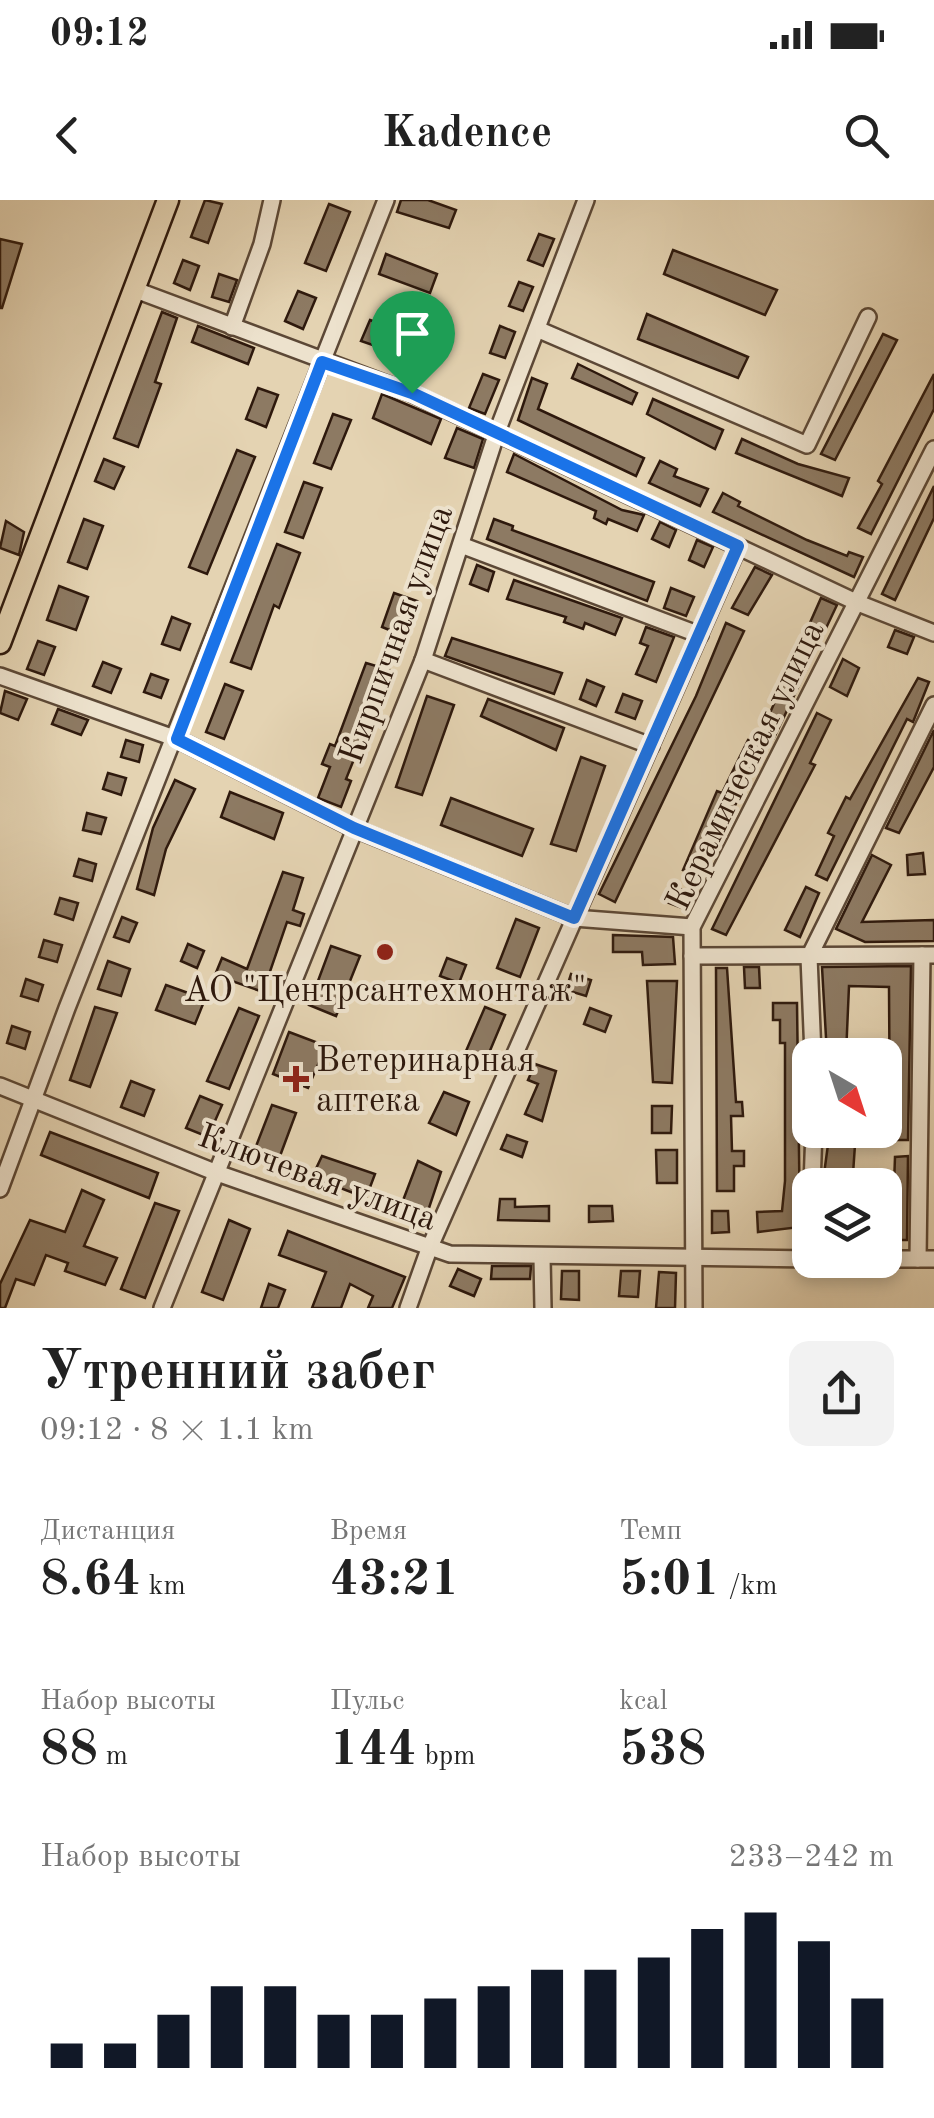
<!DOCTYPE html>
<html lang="ru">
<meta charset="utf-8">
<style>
body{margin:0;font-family:"Old Standard TT",serif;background:#f2f2f2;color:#222;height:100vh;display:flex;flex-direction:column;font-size:38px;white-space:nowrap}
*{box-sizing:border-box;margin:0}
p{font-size:32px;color:#767676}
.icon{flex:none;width:55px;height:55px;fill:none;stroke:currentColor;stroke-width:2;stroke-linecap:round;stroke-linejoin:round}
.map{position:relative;height:1108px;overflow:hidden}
.details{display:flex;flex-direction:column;background:#fff;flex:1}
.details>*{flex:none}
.needle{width:65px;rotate:141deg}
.tools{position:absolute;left:792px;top:838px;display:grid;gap:20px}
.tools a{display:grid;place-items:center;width:110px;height:110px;border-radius:20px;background:#fff;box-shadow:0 5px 15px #0003;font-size:50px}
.pin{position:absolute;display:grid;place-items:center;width:85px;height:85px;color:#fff;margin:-102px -42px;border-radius:50% 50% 50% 0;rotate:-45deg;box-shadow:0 0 10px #0007}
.pin .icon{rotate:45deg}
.round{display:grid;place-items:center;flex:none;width:105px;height:105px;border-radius:20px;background:#f2f2f2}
.head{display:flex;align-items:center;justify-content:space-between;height:170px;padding:0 40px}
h1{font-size:55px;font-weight:600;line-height:75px}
.stats{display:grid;grid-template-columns:repeat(3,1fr);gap:15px;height:170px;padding:10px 40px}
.stats div{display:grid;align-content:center}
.stats b{font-size:50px;font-weight:600}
.stats small{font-size:28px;font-weight:400}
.stats p{font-size:28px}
.chart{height:280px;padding:20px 40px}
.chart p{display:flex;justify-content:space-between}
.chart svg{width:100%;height:180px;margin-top:10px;stroke:#111827;stroke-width:6}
.status{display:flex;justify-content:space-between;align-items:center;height:70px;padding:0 50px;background:#fff;direction:ltr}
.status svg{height:28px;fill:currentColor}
header{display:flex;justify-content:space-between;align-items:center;height:130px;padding:0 40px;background:#fff;font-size:45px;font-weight:600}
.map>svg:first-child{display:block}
</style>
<div class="status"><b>09:12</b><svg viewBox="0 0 49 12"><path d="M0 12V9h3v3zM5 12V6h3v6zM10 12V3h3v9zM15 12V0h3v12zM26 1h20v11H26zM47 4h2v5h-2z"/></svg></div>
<header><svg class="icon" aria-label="back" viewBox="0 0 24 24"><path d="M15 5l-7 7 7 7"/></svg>Kadence<svg class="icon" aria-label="search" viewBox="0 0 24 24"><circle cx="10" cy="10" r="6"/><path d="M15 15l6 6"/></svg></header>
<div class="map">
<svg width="934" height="1108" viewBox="0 0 934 1108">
<rect width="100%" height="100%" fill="#e4d3b2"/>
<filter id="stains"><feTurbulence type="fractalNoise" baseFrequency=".002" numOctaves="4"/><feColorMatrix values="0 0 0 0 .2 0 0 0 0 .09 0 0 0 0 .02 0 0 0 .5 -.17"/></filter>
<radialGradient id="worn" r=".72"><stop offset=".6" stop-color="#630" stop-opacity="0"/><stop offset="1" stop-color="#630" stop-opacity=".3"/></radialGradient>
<g fill="#8d7a63" stroke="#2e190d" stroke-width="2.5">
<polygon points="205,0 222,4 208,43 191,37"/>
<polygon points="401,0 428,0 456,10 449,28 397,12"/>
<polygon points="329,4 350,12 326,71 305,63"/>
<polygon points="539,34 554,39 543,66 528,60"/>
<polygon points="0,39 22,44 2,108 0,108"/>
<polygon points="673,50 777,90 765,115 664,74"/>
<polygon points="386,54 437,74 430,93 379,74"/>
<polygon points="183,60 199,66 190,90 174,83"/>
<polygon points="219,74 237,80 229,102 212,97"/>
<polygon points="519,82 533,87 523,111 509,106"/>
<polygon points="298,91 316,98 303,129 285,121"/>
<polygon points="162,112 177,118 155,182 161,184 138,247 114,238"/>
<polygon points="647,114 748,157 738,178 638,139"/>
<polygon points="370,120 401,131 393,152 361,141"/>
<polygon points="198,126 254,148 248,164 192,142"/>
<polygon points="500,126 515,132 505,158 490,153"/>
<polygon points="883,134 897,140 835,260 821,254"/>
<polygon points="578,164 637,193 632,204 572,178"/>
<polygon points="483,174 499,180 485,214 469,208"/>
<polygon points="934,174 934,209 871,334 858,328 882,284 878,281"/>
<polygon points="532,178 547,184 538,209 644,258 636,276 518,220"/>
<polygon points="258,188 278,195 266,227 246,219"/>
<polygon points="382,194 441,219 431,244 373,218"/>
<polygon points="653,199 723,230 715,249 647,214"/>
<polygon points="333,214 351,220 331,269 314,263"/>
<polygon points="457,228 483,239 474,268 445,258"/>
<polygon points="742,239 798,264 849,278 842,296 736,253"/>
<polygon points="237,250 255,257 207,374 189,367"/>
<polygon points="514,254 622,310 644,315 637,331 608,319 606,324 594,318 596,311 507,272"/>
<polygon points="104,259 124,267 114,289 95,281"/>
<polygon points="660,261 677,269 674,276 708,289 700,306 649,283"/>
<polygon points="304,282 322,288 303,338 285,332"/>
<polygon points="934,286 934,318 895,400 882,394"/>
<polygon points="723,293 740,302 738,306 807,340 847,356 849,352 863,357 854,377 713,312"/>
<polygon points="84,319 103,326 87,369 68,362"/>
<polygon points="494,319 513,326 512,330 654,382 647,401 487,339"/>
<polygon points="6,321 24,332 19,355 0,348"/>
<polygon points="660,322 676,330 669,347 652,339"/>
<polygon points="697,340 713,347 704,367 689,360"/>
<polygon points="277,344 300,353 279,408 274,405 251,469 231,462"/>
<polygon points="477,365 494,372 488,391 470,384"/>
<polygon points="755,367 772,375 748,415 732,408"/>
<polygon points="514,380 622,418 615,435 585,423 583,429 564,422 566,417 507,399"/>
<polygon points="59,386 88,397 76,430 47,420"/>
<polygon points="671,388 694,397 686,416 664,408"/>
<polygon points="394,393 417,401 404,436 382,427"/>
<polygon points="821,398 837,405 774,538 761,533"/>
<polygon points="172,417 190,424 180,450 162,444"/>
<polygon points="726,423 744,431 615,702 599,694 696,496"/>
<polygon points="646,427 674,437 656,482 636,474 648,446 640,443"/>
<polygon points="895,430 914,437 907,454 888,447"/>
<polygon points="452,438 562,473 554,494 445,456"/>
<polygon points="38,441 55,447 44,475 27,469"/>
<polygon points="843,459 859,468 847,496 830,487"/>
<polygon points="103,462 121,469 111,493 93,486"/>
<polygon points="366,463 390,470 346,579 351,581 341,607 318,598 330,567 322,564 330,544 335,546"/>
<polygon points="151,474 168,480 161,498 144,492"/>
<polygon points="918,478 929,482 913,522 907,519 827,680 816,675 834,636 828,633 846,597 850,599"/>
<polygon points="587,480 604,487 596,506 580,499"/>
<polygon points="225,484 243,491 224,539 206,532"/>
<polygon points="5,491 27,499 18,520 0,513"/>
<polygon points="623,494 642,501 635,519 616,512"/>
<polygon points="427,496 454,505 422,595 396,587"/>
<polygon points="488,499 564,528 556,550 481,516"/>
<polygon points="58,509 88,520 81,535 52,524"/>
<polygon points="817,513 831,520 810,563 815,565 726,735 712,729"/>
<polygon points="934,530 934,567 899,633 886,628"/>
<polygon points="126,540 143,545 139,562 121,557"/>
<polygon points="748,540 763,546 701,678 683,670 717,591 722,593"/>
<polygon points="581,557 605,566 576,651 551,644"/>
<polygon points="108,573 126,578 121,595 103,589"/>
<polygon points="175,580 195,589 166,649 154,695 137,689 153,628"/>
<polygon points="230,592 283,613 274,639 221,617"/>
<polygon points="451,598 533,629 522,656 441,625"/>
<polygon points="87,613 106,618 101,634 83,630"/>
<polygon points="923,653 925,674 908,675 907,655"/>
<polygon points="872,655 891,665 862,722 934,720 934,741 865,742 836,729"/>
<polygon points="79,659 96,664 92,681 74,676"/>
<polygon points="283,672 303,678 293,710 304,714 300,726 287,722 263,792 215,775 222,758 247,769"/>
<polygon points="672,685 689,693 682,708 664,701"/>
<polygon points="806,687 819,693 800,737 785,730"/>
<polygon points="60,698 78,703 73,720 55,714"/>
<polygon points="122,717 137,723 129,742 114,737"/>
<polygon points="516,719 539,728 520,777 497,768"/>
<polygon points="613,735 673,737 675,764 643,765 642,752 613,752"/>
<polygon points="44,740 62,745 57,762 39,757"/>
<polygon points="188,744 204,751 197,768 181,761"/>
<polygon points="331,746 360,756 336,816 309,805"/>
<polygon points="447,758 466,765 459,783 440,776"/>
<polygon points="108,761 130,769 121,796 98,789"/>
<polygon points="911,766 908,940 890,940 889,787 849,786 846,855 827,855 822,767"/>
<polygon points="744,767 759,767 760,788 745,788"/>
<polygon points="716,768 727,768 736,902 742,902 743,916 731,916 732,951 744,951 744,966 734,966 734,991 717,991"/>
<polygon points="571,774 591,780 586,796 566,790"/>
<polygon points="26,779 43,785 38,801 21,796"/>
<polygon points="647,781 677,781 672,883 653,882"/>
<polygon points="166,785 205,799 195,824 156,810"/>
<polygon points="773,803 797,803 800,1027 758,1032 757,1012 782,1011 785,981 785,843 780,843 780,820 773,820"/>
<polygon points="95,807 117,813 90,887 70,880"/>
<polygon points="485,807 505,815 481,872 460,865"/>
<polygon points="239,808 259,816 229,889 207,881"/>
<polygon points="590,808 611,816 605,832 584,824"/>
<polygon points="12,826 30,832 25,849 7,843"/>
<polygon points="289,832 326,846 308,888 273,874"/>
<polygon points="535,864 556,871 542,921 525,914 538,884 528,880"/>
<polygon points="131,881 154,890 144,916 121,907"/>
<polygon points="444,892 469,902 456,935 429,923"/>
<polygon points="200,896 222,905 208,937 186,928"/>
<polygon points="272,905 296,913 277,964 253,954"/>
<polygon points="652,906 672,906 671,933 652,933"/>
<polygon points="830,930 856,930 853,974 824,974"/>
<polygon points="50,932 158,973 149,998 41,955"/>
<polygon points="507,935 527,942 522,957 501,949"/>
<polygon points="656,950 677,950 677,983 657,983"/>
<polygon points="322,956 375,974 366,998 312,977"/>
<polygon points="908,956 907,1040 892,1040 895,957"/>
<polygon points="418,961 441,972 425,1020 399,1011"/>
<polygon points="82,990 104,1000 84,1046 117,1058 105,1085 65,1071 68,1063 46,1055 34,1085 16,1079 5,1108 0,1108 0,1084 30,1020 65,1032"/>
<polygon points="500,999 515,999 515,1007 549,1006 549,1021 498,1020"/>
<polygon points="155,1003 179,1011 145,1098 121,1089"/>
<polygon points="589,1006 612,1006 613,1021 589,1022"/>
<polygon points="712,1011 728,1011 729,1032 712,1033"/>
<polygon points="229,1020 250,1029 223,1100 202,1092"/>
<polygon points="288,1031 405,1077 392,1108 368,1108 373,1096 350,1084 341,1108 312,1108 326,1072 279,1055"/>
<polygon points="492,1066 531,1066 530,1079 491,1079"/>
<polygon points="458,1069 481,1079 474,1096 450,1086"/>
<polygon points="562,1071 579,1071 579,1100 561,1099"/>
<polygon points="621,1071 640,1071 638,1097 619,1096"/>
<polygon points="659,1072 676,1073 675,1108 656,1108"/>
<polygon points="269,1084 285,1090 278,1108 261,1108"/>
</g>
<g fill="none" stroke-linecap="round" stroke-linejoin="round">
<g stroke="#5c4836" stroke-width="20">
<g id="minor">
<polyline points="133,89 411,193 858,403 934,433"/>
<polyline points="232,127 262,44 272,0"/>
<polyline points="537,129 807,245 868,117"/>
<polyline points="461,345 700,435"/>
<polyline points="423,460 651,546"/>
<polyline points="0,476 177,539 353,628 574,718 692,727"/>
<polyline points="692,756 934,755"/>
<polyline points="813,855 809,757 934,505"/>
<polyline points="0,886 217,973 450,1054 810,1059"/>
<polyline points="812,985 814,930"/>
<polyline points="0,989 67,808 386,0"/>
<polyline points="542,1057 543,1108"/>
<polyline points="885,1059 934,1059"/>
<polyline points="918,1059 922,755"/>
<polyline points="162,1108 423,460 497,232 586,0"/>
<polyline points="408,1108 429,1049 738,347"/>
<polyline points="694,1108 692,727 934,249"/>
</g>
</g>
<g stroke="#2e190d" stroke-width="25">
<polyline id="major" points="0,443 168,0"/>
</g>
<use href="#minor" stroke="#ede2cd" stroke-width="15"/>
<use href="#major" stroke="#e4d3b2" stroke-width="20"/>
</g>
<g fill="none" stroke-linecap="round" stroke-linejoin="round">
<g stroke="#fff" stroke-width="20">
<polygon id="route" points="322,162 412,193 738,346 574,718 354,628 177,539"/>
</g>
<use href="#route" stroke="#1a73e8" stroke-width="12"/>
</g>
<g fill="#8f2418" stroke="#ede2cd" stroke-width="4">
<circle cx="385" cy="752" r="10"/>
<path d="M291 864h10v10h10v10h-10v10h-10v-10h-10v-10h10z"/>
</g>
<g text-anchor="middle" stroke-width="8" stroke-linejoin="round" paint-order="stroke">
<g font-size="35" fill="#2e190d" stroke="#ede2cd">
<text transform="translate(395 434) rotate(-70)" y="12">Кирпичная улица</text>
<text transform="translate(744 565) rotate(-64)" y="12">Керамическая улица</text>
<text transform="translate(318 976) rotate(20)" y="12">Ключевая улица</text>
</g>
<g font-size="35" fill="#2e190d" stroke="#ede2cd">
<text x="385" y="801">АО "Центрсантехмонтаж"</text>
<text x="316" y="871" text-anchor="start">Ветеринарная<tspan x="316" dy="40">аптека</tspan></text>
</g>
</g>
<rect width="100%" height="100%" filter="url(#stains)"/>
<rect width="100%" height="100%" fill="url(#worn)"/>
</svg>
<div class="tools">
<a><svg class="needle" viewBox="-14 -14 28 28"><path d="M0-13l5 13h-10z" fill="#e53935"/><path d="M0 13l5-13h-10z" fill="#767676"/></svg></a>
<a><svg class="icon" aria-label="layers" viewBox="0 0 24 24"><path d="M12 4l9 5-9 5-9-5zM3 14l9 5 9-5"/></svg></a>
</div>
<div class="pin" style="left:412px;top:193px;background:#1e9e55"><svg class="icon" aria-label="arrive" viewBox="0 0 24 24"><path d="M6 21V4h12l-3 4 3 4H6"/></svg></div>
</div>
<section class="details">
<div class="head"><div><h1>Утренний забег</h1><p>09:12 · 8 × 1.1 km</p></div><a class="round"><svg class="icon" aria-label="share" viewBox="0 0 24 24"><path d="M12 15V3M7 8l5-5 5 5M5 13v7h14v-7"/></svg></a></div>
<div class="stats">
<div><p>Дистанция</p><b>8.64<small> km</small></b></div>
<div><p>Время</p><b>43:21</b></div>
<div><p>Темп</p><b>5:01<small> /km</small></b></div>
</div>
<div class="stats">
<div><p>Набор высоты</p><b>88<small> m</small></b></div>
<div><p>Пульс</p><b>144<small> bpm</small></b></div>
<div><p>kcal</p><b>538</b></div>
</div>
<div class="chart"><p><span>Набор высоты</span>233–242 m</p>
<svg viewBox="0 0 160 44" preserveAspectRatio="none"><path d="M5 44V38M15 44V38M25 44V31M35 44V24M45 44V24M55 44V31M65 44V31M75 44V27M85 44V24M95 44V20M105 44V20M115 44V17M125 44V10M135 44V6M145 44V13M155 44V27"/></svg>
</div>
</section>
